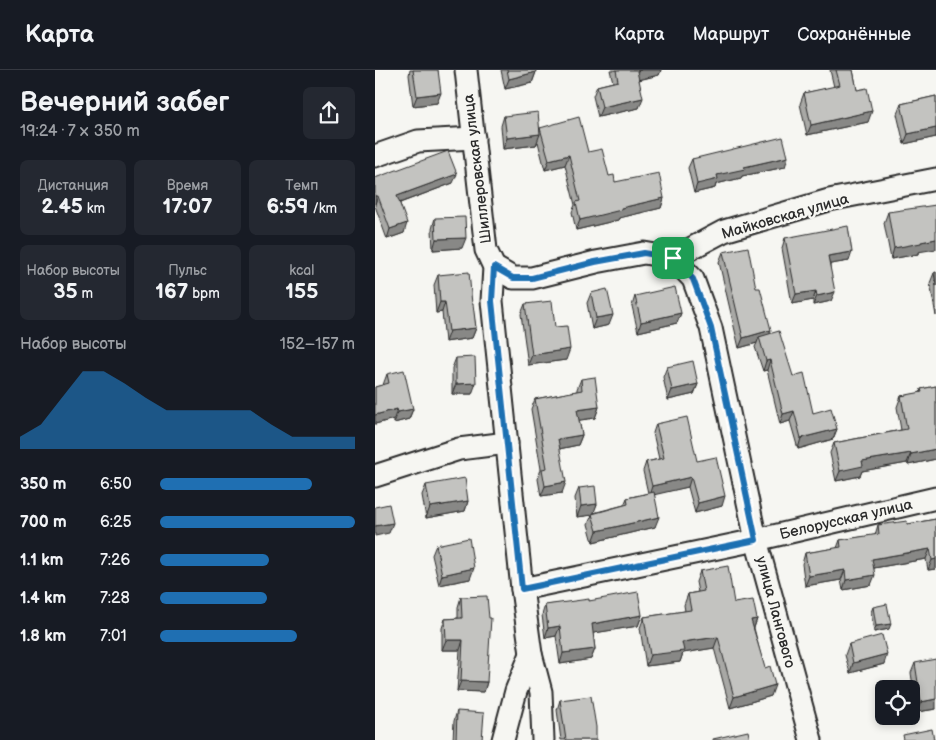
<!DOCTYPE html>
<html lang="ru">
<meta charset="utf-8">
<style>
body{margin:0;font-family:"Balsamiq Sans",sans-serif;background:#242831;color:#f1f3f6;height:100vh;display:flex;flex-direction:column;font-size:19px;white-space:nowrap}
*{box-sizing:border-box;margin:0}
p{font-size:16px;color:#9ea1a6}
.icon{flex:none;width:28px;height:28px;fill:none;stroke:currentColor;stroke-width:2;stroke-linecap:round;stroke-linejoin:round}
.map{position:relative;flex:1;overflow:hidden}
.sheet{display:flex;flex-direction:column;background:#171b24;width:375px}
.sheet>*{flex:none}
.controls{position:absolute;left:500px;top:610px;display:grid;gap:10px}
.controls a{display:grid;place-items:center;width:45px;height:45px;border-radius:8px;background:#171b24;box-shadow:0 2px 8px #0003;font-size:25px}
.pin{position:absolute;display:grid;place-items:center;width:42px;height:42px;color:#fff;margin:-21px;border-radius:10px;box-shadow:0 2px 8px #0006}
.round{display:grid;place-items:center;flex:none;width:52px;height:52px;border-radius:8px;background:#242831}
.overview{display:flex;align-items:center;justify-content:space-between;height:85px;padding:0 20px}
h1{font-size:28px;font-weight:700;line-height:38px}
.figures{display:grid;grid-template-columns:repeat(3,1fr);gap:8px;height:85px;padding:5px 20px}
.figures div{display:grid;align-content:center;border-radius:8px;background:#242831;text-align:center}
.figures b{font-size:21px;font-weight:700}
.figures small{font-size:14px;font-weight:400}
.figures p{font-size:14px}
.chart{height:140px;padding:10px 20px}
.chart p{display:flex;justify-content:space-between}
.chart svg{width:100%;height:90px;margin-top:5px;fill:#1f6fb2;opacity:.7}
ul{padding:0 20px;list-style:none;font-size:16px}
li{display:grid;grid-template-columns:80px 60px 1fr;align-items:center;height:38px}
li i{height:12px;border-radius:6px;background:#1f6fb2}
header{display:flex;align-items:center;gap:30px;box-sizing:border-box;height:70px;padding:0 25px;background:#171b24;border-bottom:1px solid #363941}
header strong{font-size:24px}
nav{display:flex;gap:28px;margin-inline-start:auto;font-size:18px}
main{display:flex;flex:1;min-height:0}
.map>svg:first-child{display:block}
</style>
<header>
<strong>Карта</strong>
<nav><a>Карта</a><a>Маршрут</a><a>Сохранённые</a></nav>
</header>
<main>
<section class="sheet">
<div class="overview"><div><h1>Вечерний забег</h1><p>19:24 · 7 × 350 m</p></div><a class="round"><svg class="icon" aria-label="share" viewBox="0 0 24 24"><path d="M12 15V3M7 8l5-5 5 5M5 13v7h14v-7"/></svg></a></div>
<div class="figures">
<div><p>Дистанция</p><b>2.45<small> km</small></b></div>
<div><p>Время</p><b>17:07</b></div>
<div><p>Темп</p><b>6:59<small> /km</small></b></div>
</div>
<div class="figures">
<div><p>Набор высоты</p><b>35<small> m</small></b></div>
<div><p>Пульс</p><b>167<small> bpm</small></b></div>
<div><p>kcal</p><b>155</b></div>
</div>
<div class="chart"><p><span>Набор высоты</span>152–157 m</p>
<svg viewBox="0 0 160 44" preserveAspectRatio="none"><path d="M0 44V38L10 32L20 19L30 6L40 6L50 12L60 19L70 25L80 25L90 25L100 25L110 25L120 32L130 38L140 38L150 38L160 38V44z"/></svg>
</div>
<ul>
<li><b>350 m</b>6:50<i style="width:78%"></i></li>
<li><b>700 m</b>6:25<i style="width:100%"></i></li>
<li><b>1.1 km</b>7:26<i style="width:56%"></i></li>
<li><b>1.4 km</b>7:28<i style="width:55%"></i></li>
<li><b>1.8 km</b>7:01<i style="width:70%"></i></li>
</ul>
</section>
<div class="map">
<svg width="561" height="670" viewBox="0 0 561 670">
<rect width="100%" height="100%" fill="#f6f6f2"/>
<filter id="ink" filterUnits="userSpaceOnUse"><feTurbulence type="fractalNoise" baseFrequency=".02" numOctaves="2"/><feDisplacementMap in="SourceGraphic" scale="10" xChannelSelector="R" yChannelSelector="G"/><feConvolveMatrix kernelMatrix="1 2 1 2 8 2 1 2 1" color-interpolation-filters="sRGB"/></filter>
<g filter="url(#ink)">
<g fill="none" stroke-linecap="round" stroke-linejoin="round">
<g stroke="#2b2b2b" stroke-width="25">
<g id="minor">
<polyline points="91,0 111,180 119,197 117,231 147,519 156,584 166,622 168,670"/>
<polyline points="0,86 43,71 99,68"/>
<polyline points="298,188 318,209 336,258 381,470 436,670"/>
<polyline points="119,197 138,208 157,208 221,192 269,183 298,188 349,161 454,130 561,109"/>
<polyline points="0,406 84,379 132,373"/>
<polyline points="147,519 381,470 561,428"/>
<polyline points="128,670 141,621 156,584"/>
</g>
</g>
<use href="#minor" stroke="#f6f6f2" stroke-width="21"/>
</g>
<g fill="#a8a8a5" stroke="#2b2b2b">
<polygon points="35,0 63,0 62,33 38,36 34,5"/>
<polygon points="126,0 160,0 161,2 157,13 130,19"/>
<polygon points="235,0 286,0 284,5 264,10 264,38 223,47 218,26 222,16 238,12"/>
<polygon points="455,0 478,0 482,20 493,52 432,65 425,34 429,23 459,17"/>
<polygon points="561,26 561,67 529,74 522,44 526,34"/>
<polygon points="129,46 165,60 165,58 213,82 234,106 240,112 289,128 286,138 244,148 243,150 201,160 197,142 200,135 190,95 170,100 163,72 161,75 128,79 126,56"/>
<polygon points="317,89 410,97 367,106 366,108 341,114 340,118 319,123 313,98"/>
<polygon points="0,108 78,113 25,133 29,163 12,169 0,136"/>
<polygon points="513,142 543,182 543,184 516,189 509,153"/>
<polygon points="60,148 87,178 58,180 57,159"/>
<polygon points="410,168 474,191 455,194 456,231 438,235 438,230 417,234 407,178"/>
<polygon points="348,182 381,218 395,264 438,343 462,359 458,369 423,379 415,351 405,354 392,300 388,301 380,277 382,273 364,278 344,192"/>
<polygon points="561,202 561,246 555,213 559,203"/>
<polygon points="63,205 97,234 101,258 97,268 70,272 67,242 61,243 59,215"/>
<polygon points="216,223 234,255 217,259 212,233"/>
<polygon points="260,226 306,243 302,253 263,262 257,236"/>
<polygon points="150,234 191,290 153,295 146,244"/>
<polygon points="81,288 97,324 77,324 77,298"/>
<polygon points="292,297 323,314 319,324 293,330 288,307"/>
<polygon points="12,304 38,339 34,349 19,353 19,349 0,354 0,317 8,315"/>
<polygon points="206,309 224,337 220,348 204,350 207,365 203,375 184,379 187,423 166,426 163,409 166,399 156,339 160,329 202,321 202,319"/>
<polygon points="561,316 561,389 533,395 532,393 487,401 485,406 461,411 455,383 459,373 526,360 522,337 526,326 545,323 546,319"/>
<polygon points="281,354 322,391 347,436 320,443 313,417 279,424 280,457 218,472 213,454 217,445 202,447 200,428 204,418 222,434 218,443 249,435 252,428 273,423 268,401 271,392 284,389 278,363"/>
<polygon points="51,415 93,431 90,441 51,448 47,425"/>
<polygon points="561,449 561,499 553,500 551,489 499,498 496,515 468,520 466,510 430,516 427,494 430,483 462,478 465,470 500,465 503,455 533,454"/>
<polygon points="61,475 95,509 64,515 57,485"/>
<polygon points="325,501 359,533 382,549 379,558 396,626 355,638 339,578 308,583 305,592 271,596 265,558 269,547 310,541 309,535 313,524 323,522 321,512"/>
<polygon points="86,527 112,612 109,622 82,621 85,580 67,580 67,558 70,549 83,548 83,537"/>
<polygon points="214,531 267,545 263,556 218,563 220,579 216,589 185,594 181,566 170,568 167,545 170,535"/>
<polygon points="498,537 514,559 499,562 496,542"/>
<polygon points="474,574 509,594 475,603 470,585"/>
<polygon points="540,593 561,639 542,642 536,603"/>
<polygon points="185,630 221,670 186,670 182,640"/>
<polygon points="82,641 107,670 78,670 79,651"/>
</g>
<g fill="#888886" stroke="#2b2b2b">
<polygon points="266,0 286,0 284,5 258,11 262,1"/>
<polygon points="161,2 157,13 130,19 134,9"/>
<polygon points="66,23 62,33 38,36 42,26"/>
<polygon points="268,28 264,38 223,47 227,37"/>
<polygon points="497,41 493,52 432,65 436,55"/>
<polygon points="561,58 561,67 529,74 533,64"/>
<polygon points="165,64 161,75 128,79 132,68"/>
<polygon points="194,85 190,95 170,100 174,90"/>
<polygon points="413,87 410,97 367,106 366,108 341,114 340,118 319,123 322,114 342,105 369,97"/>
<polygon points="82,104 78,113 19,135 22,126"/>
<polygon points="0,126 3,126 0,134"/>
<polygon points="289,128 286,138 244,148 243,150 201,160 205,150 246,138"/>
<polygon points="32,153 29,163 12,169 15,159"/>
<polygon points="91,168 87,178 58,180 61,169"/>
<polygon points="561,169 561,179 543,182 543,184 516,189 519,178 546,172"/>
<polygon points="477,182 474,191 450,195 453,186"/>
<polygon points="441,221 438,230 417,234 421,224"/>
<polygon points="460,222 456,231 438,235 442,226"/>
<polygon points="65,232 70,232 67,242 61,243"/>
<polygon points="306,243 302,253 263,262 266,252"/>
<polygon points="238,245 234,255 217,259 221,248"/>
<polygon points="101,258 97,268 70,272 74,261"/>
<polygon points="396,260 393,270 384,267 382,273 364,278 368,268"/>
<polygon points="195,279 191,290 153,295 157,285"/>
<polygon points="395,290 392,300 388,301 391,291"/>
<polygon points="101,313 97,324 77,324 81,314"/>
<polygon points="323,314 319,324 293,330 297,320"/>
<polygon points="224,337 220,348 199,351 202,340"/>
<polygon points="22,339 19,349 0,354 0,345"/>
<polygon points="38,339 34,349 19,353 23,342"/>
<polygon points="419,341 415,351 405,354 408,344"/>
<polygon points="462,359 458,369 423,379 426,368"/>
<polygon points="207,365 203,375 179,380 183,369"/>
<polygon points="561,379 561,389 533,395 536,384"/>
<polygon points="536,383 532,393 487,401 485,406 461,411 465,401 487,391"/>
<polygon points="316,407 313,417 274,426 277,416"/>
<polygon points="191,412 187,423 166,426 170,416"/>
<polygon points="350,426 347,436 320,443 323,433"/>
<polygon points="93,431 90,441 51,448 55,437"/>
<polygon points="222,434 218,445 202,447 206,436"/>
<polygon points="284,447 280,457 218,472 222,461"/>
<polygon points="18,453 14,463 0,466 0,456"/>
<polygon points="555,479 551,489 493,499 497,489"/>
<polygon points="561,489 561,499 553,500 557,490"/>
<polygon points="99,498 95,509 64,515 67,505"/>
<polygon points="470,500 466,510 430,516 434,506"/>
<polygon points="500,505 496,515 468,520 471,510"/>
<polygon points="267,545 263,556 213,564 217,554"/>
<polygon points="382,549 378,560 376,550"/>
<polygon points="516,554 514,559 499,562 501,556"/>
<polygon points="185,556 181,566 170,568 173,558"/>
<polygon points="343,567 339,578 308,583 305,592 271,596 275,585 307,572"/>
<polygon points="71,570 88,570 85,580 67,580"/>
<polygon points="220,579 216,589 185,594 188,583"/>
<polygon points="512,584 509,594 475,603 478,593"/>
<polygon points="86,611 112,612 109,622 82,621"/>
<polygon points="400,615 396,626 355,638 359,627"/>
<polygon points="561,629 561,639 542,642 546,632"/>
</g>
<g fill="#c3c3c0" stroke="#2b2b2b">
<polygon points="38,0 63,0 66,23 42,26"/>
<polygon points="132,0 160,0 161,2 134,9"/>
<polygon points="241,0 266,0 262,1 268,28 227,37 222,16 243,11"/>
<polygon points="461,0 478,0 482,20 492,18 497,41 436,55 429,23 465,15"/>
<polygon points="561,26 561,58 533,64 526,34"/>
<polygon points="163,42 165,64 132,68 129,46"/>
<polygon points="204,47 213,82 227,79 234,106 239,105 240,112 284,103 289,128 246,138 246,140 205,150 201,132 205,131 194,85 174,90 165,58"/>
<polygon points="408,67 413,87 369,97 370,99 342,105 343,109 322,114 317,89"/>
<polygon points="73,81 82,104 22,126 32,153 15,159 3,126 0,126 0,108"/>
<polygon points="561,135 561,169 546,172 546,173 519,178 513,142"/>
<polygon points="90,147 91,168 61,169 60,148"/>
<polygon points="473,156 477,182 453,186 460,222 442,226 441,221 421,224 410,168"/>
<polygon points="373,177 381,218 385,218 396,260 368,268 348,182"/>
<polygon points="94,202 97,234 98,234 101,258 74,261 70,232 65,232 63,205"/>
<polygon points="561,202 561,216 559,203"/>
<polygon points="300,217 306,243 266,252 260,226"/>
<polygon points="232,219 238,245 221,248 216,223"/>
<polygon points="177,231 180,257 192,256 195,279 157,285 150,234"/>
<polygon points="404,261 418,306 429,303 438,343 456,338 462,359 426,368 419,341 408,344 395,290 391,291 384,267"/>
<polygon points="100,287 101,313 81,314 81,288"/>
<polygon points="318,291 323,314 297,320 292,297"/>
<polygon points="29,300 38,339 23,342 22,339 0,345 0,317 14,313 12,304"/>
<polygon points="220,307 224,337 202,340 207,365 183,369 191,412 170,416 167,399 172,398 160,329 207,320 206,309"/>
<polygon points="561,316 561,379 536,384 536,383 487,391 488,396 465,401 459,373 532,359 526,326 547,322 546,319"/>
<polygon points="312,347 322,391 341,387 350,426 323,433 316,407 277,416 271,392 289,388 281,354"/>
<polygon points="90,408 93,431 55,437 51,415"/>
<polygon points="220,416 222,434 206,436 204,418"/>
<polygon points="279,422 284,447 222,461 217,444 253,434 252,428"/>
<polygon points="14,434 18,453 0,456 0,437"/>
<polygon points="561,449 561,489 557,490 555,479 497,489 500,505 471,510 470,500 434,506 430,483 466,477 465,470 504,464 503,455 532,451 533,454"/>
<polygon points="94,468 99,498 67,505 61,475"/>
<polygon points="353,496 359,533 378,530 382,549 376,550 390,598 395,596 400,615 359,627 343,567 307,572 309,581 275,585 269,547 316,540 313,524 329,521 325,501"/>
<polygon points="263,522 267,545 217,554 220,579 188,583 185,556 173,558 170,535 214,529 214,531"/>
<polygon points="112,526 114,548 116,548 112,612 86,611 88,570 71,570 70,549 87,548 86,527"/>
<polygon points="512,534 516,554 501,556 498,537"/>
<polygon points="507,565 512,584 478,593 474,574"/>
<polygon points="561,589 561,629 546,632 540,593"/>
<polygon points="216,626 221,657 221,670 191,670 185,630"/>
<polygon points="82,641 109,643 107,670 81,670"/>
<polygon points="557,659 559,670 529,670 528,665"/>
<polygon points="373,661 375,670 338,670 338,669"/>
</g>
</g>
<g fill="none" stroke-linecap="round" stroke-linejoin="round" filter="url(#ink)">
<g stroke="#fff" stroke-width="10">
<polygon id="route" points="269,183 298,188 318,209 336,258 381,470 147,519 117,231 119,197 138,208 157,208 220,192"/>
</g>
<use href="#route" stroke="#1f6fb2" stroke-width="6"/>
</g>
<g text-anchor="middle" stroke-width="5" stroke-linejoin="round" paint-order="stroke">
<g font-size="15" fill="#2b2b2b" stroke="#f6f6f2">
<text transform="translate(102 99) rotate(-97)" y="5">Шиллеровская улица</text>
<text transform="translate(410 146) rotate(-16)" y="5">Майковская улица</text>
<text transform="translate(471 449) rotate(-13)" y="5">Белорусская улица</text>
<text transform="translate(401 542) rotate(75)" y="5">улица Лангового</text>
</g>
</g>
</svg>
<div class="controls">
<a><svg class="icon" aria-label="locate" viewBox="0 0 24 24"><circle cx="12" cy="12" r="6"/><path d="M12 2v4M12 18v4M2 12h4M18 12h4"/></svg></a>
</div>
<div class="pin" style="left:298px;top:188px;background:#1e9e55"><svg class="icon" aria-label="arrive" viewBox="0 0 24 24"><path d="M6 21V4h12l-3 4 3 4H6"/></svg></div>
</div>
</main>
